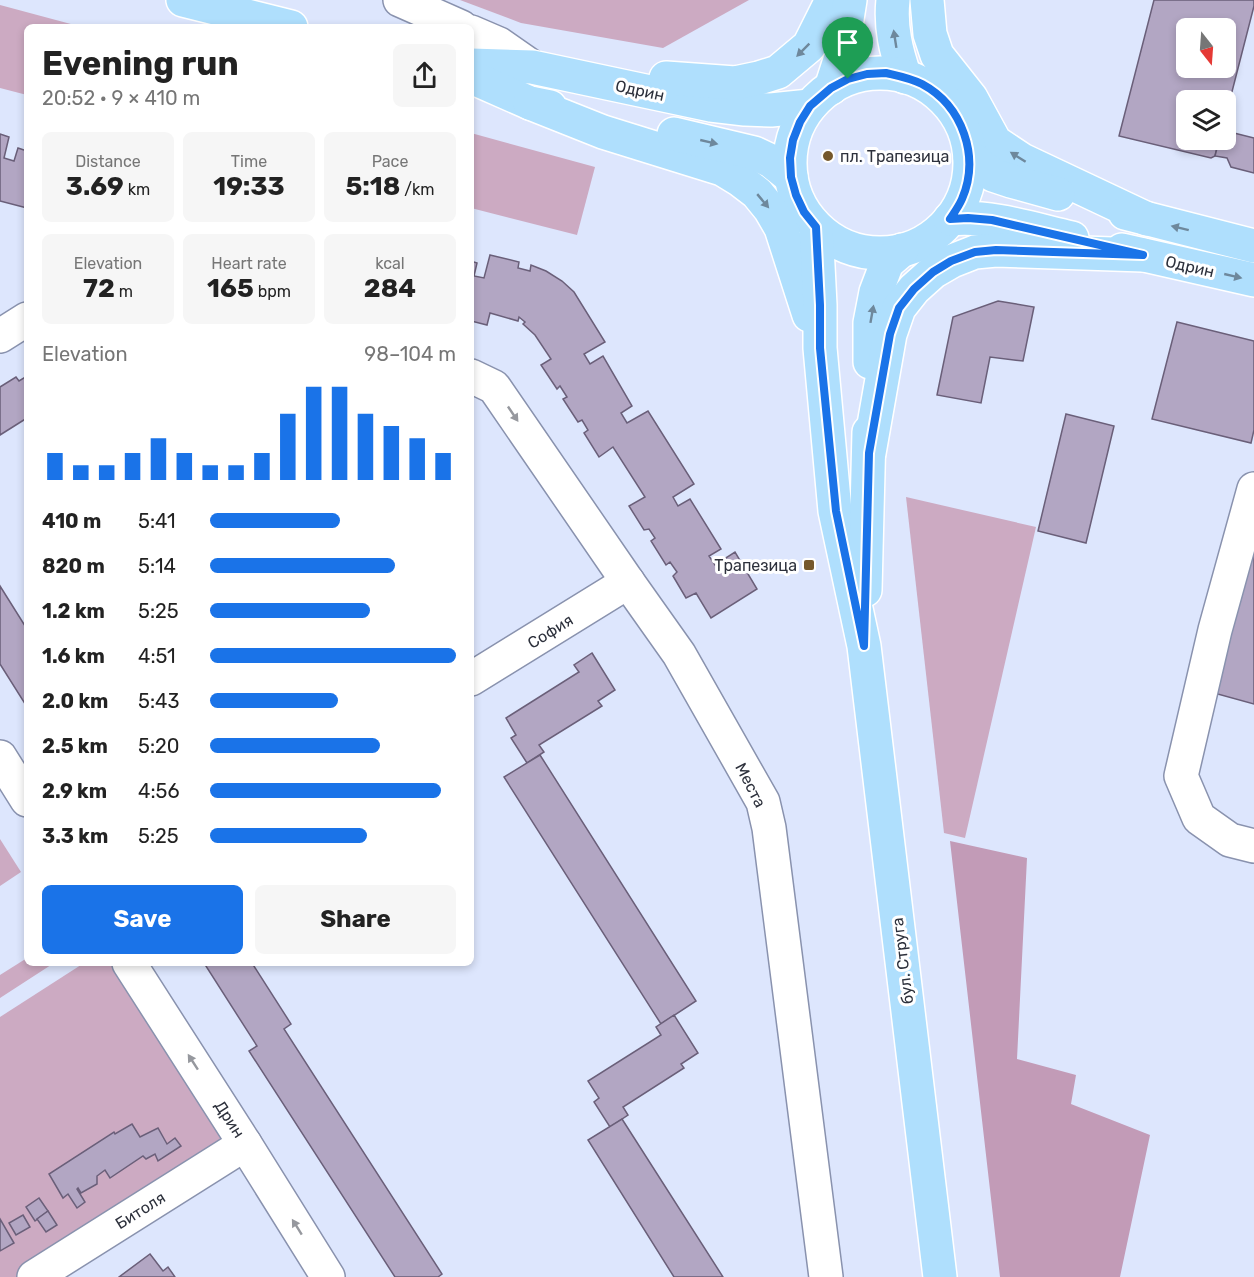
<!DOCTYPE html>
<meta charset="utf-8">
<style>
body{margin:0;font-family:Rubik,sans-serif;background:#f6f6f6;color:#222;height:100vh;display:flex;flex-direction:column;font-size:22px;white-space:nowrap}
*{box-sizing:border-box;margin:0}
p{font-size:20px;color:#767676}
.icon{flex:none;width:33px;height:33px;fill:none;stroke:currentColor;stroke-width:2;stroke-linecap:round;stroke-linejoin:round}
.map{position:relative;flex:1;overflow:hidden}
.side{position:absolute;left:24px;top:24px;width:450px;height:942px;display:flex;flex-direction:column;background:#fff;border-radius:9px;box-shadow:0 3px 9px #0003}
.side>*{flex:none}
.needle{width:39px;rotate:163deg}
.fabs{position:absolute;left:1176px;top:18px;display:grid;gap:12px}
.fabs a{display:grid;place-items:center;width:60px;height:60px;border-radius:9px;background:#fff;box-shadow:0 3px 9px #0003;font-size:30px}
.pin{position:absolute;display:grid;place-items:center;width:51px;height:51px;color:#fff;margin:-62px -26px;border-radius:50% 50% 50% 0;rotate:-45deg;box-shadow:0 0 6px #0007}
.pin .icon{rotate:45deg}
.round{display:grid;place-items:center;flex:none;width:63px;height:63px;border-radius:9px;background:#f6f6f6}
.head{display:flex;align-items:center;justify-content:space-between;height:102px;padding:0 18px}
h1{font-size:33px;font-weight:700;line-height:45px}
.metrics{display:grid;grid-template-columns:repeat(3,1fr);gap:9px;height:102px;padding:6px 18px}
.metrics div{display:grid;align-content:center;border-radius:9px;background:#f6f6f6;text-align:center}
.metrics b{font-size:26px;font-weight:700}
.metrics small{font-size:16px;font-weight:400}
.metrics p{font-size:16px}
.chart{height:168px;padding:12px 18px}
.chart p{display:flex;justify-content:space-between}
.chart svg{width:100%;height:108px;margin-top:6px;stroke:#1a73e8;stroke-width:6}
.cta{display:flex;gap:12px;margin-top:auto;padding:12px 18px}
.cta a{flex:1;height:69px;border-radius:9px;background:#1a73e8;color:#fff;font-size:24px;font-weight:700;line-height:69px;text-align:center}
.cta a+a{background:#f6f6f6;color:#222}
ul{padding:0 18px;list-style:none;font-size:20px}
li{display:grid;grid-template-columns:96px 72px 1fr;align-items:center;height:45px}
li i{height:15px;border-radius:8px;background:#1a73e8}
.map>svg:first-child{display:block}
</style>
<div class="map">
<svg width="1254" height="1277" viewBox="0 0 1254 1277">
<rect width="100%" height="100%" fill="#dde6fd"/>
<g fill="#ccaac2">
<polygon points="460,0 749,0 663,48 521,23"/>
<polygon points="0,5 82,27 27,27 27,95 0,88"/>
<polygon points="471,133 595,167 577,235 471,208"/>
<polygon points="906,497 1036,527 965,838 944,833"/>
<polygon points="0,839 21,872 0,886"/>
<polygon points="27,958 27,963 54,963 0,998 0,975"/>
<polygon points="84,963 128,963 252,1157 63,1277 0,1277 0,1017"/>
</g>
<polygon fill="#c29bb7" points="950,841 1027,858 1017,1059 1076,1075 1071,1104 1150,1135 1120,1277 1000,1277"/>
<g fill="#b2a6c3" stroke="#6a5f79" stroke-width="1.5" fill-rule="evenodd">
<path d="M1154 0H1254V6L1226 115V100H1186V140H1219L1215 156 1211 158 1119 136ZM1186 28H1226V68H1186Z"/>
<polygon points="1226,131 1254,138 1254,173 1231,167 1227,158 1215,156 1219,140 1226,140"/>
<polygon points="0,134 9,137 4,158 14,161 18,148 27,151 27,208 0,201"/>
<polygon points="490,255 519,262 518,268 530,271 531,265 546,271 562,281 574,292 605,342 584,354 590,364 603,356 632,406 621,413 627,423 648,411 694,484 673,497 678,506 690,499 721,549 709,556 715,565 735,552 757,589 711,618 696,593 686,598 673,576 677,572 670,562 666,565 651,541 655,538 649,529 644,530 629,506 645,497 613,447 599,457 584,433 588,430 582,420 578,422 563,399 567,397 560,386 557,389 541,365 551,359 535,335 523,324 525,322 519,317 518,321 490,313 487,325 471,321 471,261 477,263 474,276 484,278"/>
<polygon points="998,301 1034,307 1023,361 990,357 981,403 937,395 953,317"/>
<polygon points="1177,322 1254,341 1254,430 1251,443 1152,419"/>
<polygon points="27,376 27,418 0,435 0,387 16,377 19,381"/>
<polygon points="1066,414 1114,426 1086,543 1038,531"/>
<polygon points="1254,543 1254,704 1214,693"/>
<polygon points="0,586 27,629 27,707 0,664"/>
<polygon points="592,653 615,690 598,701 602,706 539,745 544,752 527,763 511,738 516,735 506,718 579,672 574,665"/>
<polygon points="540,755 696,1001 661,1024 504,777"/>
<polygon points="204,963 252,963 291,1024 284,1029 442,1274 438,1277 395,1277 249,1051 257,1046"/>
<polygon points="674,1015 698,1053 681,1064 684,1068 623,1107 628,1115 610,1127 594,1102 599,1098 588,1081 661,1035 656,1027"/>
<polygon points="622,1119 723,1277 674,1277 588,1140"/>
<polygon points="132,1124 140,1137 158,1128 167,1144 175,1138 181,1146 158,1161 155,1154 146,1159 143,1156 110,1178 105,1170 97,1176 97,1184 81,1193 78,1188 77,1189 85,1202 77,1208 68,1194 63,1198 49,1174 114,1132 115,1134"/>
<polygon points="39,1198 48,1211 35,1221 26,1207"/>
<polygon points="48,1211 57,1225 46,1232 37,1219"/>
<polygon points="23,1215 30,1227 16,1235 9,1223"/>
<polygon points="0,1219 14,1243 0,1251"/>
<polygon points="150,1254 163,1271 168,1267 175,1277 119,1277"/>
</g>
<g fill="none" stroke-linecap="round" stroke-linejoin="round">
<g stroke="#8992ae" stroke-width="36">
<g id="minor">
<polyline points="400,0 461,27"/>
<polyline points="471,32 499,44 532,67"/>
<polyline points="0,336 27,319"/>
<polyline points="471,376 494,387 628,582 679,654 763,802 769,828 826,1277"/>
<polyline points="1254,489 1215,630 1181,776 1199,818 1230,840 1254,846"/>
<polyline points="471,679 628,582"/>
<polyline points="0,757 27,800"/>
<polyline points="129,963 245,1144 328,1277"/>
<polyline points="34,1277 245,1144"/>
</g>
</g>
<g stroke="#fff" stroke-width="36">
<g id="major">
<polyline points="183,0 291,27"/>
<path d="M893 0C890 27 896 51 905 77"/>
<polyline points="927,0 930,34 937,55 971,98 995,142 1022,160 1147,219"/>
<polyline points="471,65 532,67 711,105 745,109 771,110 810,106"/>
<circle cx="880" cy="163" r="90"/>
<polyline points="471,77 530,103 550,107"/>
<polyline points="666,78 735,83 759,78 778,72 809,46 832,0"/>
<polyline points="831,88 841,57 850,0"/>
<polyline points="530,103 603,132 722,169 740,180 757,193 770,209 781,228 809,315"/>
<polyline points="674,134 754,153 771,161 791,177"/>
<polyline points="970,157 993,175 1011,181 1058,194"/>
<polyline points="1125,213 1254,246"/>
<path d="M950 219C991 215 1032 229 1072 238"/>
<polyline points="816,227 820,305 820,348 835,511 864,646 940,1277"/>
<polyline points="1122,250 1254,280"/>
<polyline points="870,362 870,323 876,292 887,263 902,250"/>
<polyline points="869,453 890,334 899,308 914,289 933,272 952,261 975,252 996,250 1143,255"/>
<polyline points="865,590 869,432"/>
</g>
</g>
<use href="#minor" stroke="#fff" stroke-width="33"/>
<use href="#major" stroke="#afdffd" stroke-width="33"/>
</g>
<defs><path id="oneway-solid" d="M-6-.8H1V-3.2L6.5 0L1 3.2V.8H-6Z" transform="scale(1.5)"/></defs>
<g fill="#6e889c">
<use href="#oneway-solid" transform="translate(895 39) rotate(-99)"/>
<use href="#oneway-solid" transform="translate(803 50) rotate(135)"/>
<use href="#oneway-solid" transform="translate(709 142) rotate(13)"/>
<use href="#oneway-solid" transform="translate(1018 157) rotate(-148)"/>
<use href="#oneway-solid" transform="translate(763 201) rotate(50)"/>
<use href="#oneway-solid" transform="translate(1180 228) rotate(-166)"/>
<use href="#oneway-solid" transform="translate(1233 276) rotate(13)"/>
<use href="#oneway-solid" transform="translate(872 314) rotate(-80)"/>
</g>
<g fill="#96989e">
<use href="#oneway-solid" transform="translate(513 414) rotate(56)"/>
<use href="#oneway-solid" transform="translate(193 1062) rotate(-123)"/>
<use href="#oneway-solid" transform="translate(297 1227) rotate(-122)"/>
</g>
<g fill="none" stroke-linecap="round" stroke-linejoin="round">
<g stroke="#fff" stroke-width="12">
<path id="route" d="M886 73C899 76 910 78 922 84 963 106 980 157 962 199 959 206 954 213 950 219L968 218 992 220 1143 255 996 250 975 252 951 261 933 272 914 289 899 308 890 334 869 453 864 646 836 511 820 348V305L816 227 804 212 796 195 791 177 790 158 793 140 800 122 810 106 831 88 848 79 867 74Z"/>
</g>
<use href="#route" stroke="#1a73e8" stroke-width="8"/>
</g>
<g fill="#75582c" stroke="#fff" stroke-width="2">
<circle cx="828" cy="156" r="6"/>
<rect x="803" y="559" width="12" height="12" rx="3"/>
</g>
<g text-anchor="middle" stroke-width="6" stroke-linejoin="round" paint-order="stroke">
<g font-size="16" fill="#2d313c" stroke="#fff">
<text transform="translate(640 90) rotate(12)" y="6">Одрин</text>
<text transform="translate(1190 266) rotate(13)" y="6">Одрин</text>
<text transform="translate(550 631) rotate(-32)" y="6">София</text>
<text transform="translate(751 785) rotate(63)" y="6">Места</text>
<text transform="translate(902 961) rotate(-97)" y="6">бул. Струга</text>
<text transform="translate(230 1119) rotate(57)" y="6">Дрин</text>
<text transform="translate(140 1210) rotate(-32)" y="6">Битоля</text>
</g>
<g font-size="16" fill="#2d313c" stroke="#fff" text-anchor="start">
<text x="840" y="162">пл. Трапезица</text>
<text x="797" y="571" text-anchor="end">Трапезица</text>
</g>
</g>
</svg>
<div class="fabs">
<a><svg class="needle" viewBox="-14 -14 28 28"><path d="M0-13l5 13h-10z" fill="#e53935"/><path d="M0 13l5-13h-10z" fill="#767676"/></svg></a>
<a><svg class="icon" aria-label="layers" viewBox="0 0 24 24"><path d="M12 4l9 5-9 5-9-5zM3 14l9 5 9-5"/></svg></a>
</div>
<div class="pin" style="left:848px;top:79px;background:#1e9e55"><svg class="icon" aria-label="arrive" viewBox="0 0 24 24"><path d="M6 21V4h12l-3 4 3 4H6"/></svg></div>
<section class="side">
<div class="head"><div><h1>Evening run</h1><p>20:52 · 9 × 410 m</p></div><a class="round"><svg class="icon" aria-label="share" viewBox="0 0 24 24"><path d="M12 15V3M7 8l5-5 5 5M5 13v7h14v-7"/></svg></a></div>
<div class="metrics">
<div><p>Distance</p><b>3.69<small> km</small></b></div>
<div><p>Time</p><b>19:33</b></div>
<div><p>Pace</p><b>5:18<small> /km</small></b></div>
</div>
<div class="metrics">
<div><p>Elevation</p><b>72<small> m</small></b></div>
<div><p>Heart rate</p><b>165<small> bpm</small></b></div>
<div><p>kcal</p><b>284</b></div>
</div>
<div class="chart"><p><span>Elevation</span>98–104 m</p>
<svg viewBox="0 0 160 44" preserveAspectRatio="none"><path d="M5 44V33M15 44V38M25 44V38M35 44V33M45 44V27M55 44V33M65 44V38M75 44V38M85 44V33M95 44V17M105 44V6M115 44V6M125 44V17M135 44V22M145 44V27M155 44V33"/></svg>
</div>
<ul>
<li><b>410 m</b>5:41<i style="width:53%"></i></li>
<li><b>820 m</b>5:14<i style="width:75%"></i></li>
<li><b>1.2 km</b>5:25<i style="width:65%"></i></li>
<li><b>1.6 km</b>4:51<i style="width:100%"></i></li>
<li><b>2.0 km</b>5:43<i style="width:52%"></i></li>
<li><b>2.5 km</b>5:20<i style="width:69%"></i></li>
<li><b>2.9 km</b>4:56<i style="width:94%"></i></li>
<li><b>3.3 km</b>5:25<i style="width:64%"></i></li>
</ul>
<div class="cta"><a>Save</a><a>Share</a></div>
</section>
</div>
